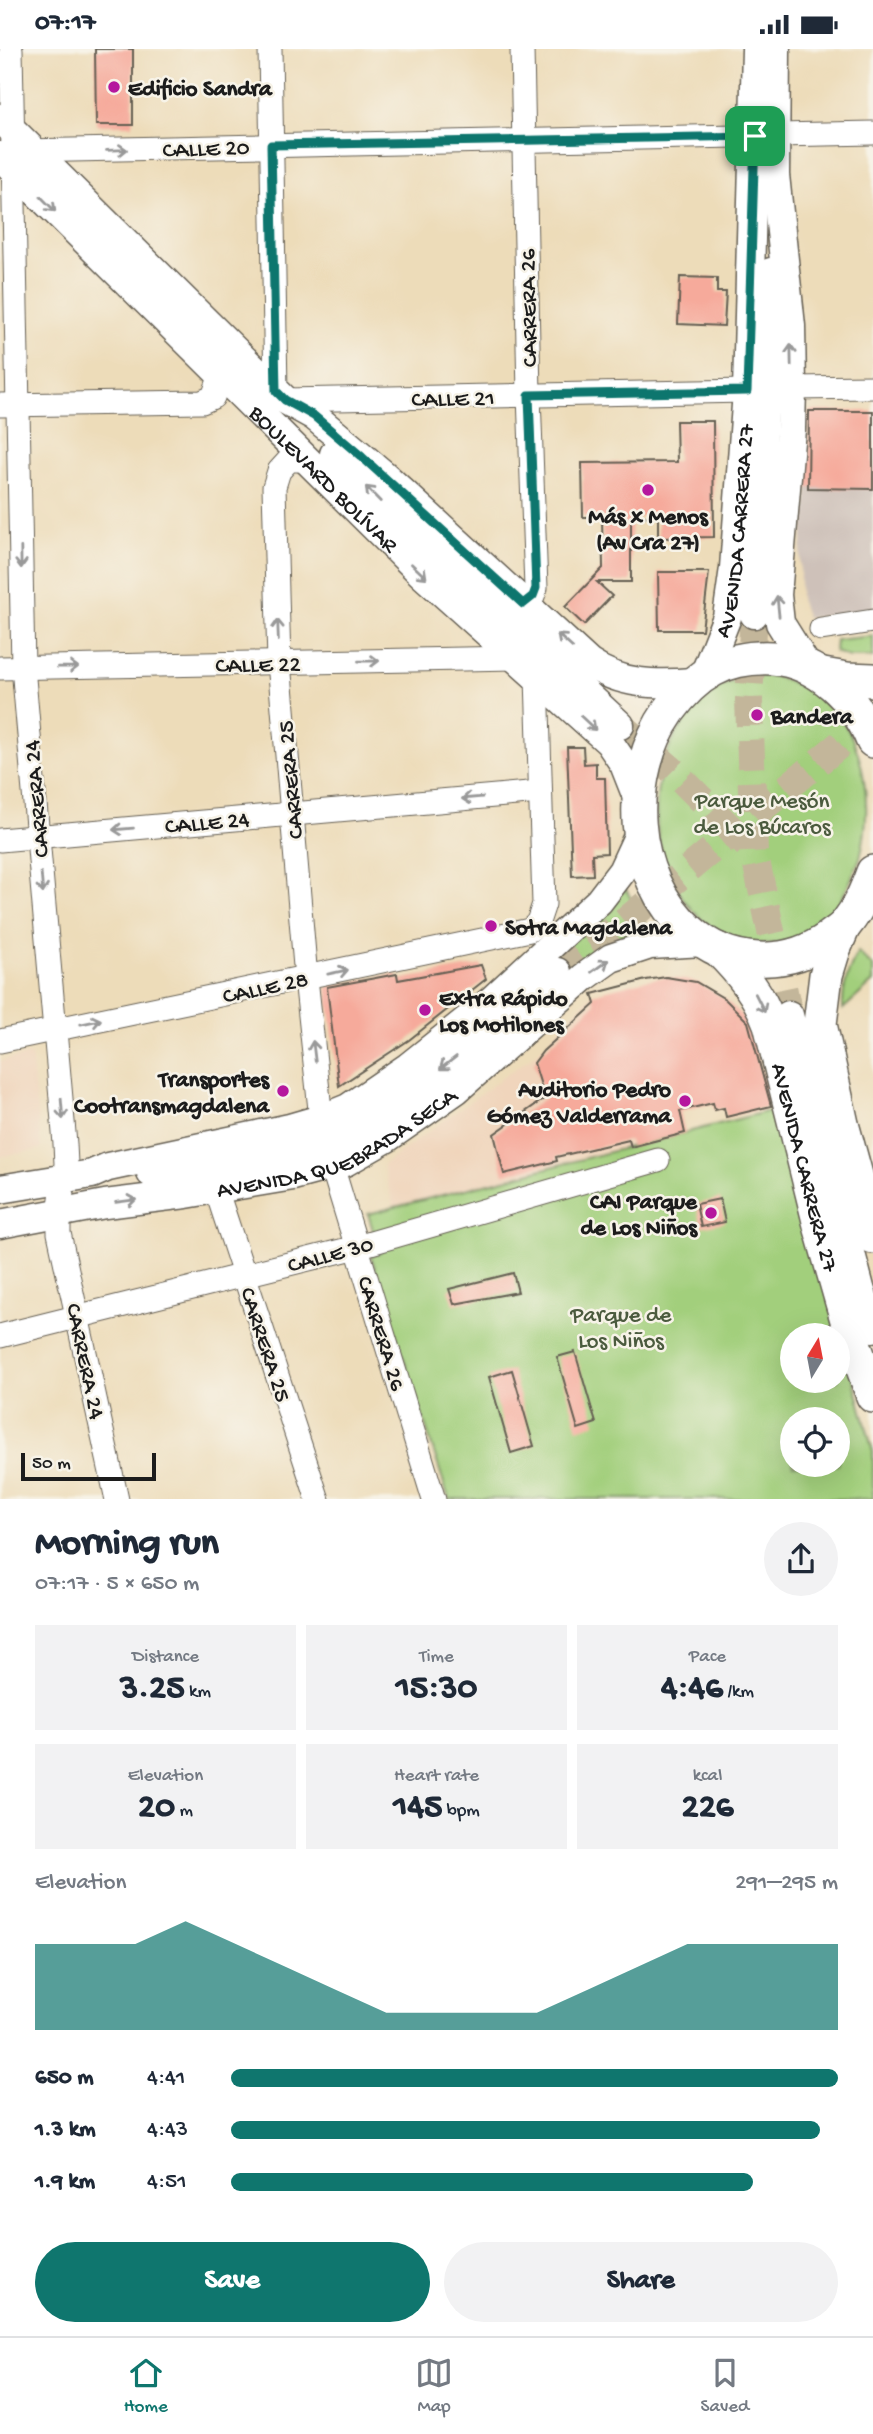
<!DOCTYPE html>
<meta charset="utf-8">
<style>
body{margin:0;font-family:"Gochi Hand",sans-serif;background:#f2f2f3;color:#1f2937;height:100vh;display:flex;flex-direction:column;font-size:26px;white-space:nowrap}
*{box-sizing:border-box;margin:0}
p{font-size:23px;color:#747a83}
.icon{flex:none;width:38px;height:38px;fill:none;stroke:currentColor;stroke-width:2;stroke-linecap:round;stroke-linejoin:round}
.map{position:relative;height:1450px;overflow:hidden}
.drawer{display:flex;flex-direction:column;background:#fff;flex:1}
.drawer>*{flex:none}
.needle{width:46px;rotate:10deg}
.buttons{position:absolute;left:780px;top:1274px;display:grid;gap:14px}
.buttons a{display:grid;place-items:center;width:70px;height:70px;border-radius:50%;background:#fff;box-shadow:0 7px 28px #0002;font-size:35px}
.scale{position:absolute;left:21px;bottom:18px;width:135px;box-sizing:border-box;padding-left:7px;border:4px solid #1c1c1c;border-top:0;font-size:19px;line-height:24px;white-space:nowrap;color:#1c1c1c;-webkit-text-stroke:5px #f7f3e8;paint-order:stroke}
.pin{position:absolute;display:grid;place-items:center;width:60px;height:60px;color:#fff;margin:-30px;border-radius:14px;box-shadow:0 4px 10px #0006}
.round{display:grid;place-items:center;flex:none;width:74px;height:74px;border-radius:37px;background:#f2f2f3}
.headline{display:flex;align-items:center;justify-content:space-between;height:119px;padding:0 35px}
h1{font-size:38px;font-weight:700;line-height:52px}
.stats{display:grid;grid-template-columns:repeat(3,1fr);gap:10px;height:119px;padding:7px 35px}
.stats div{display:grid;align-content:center;border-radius:0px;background:#f2f2f3;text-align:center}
.stats b{font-size:35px;font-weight:700}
.stats small{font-size:19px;font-weight:400}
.stats p{font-size:19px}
.chart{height:196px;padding:14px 35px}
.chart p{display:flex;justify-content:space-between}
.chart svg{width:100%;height:126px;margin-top:7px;fill:#0f766e;opacity:.7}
.action{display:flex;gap:14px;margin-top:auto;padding:14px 35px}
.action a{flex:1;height:80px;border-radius:42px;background:#0f766e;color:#fff;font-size:28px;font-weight:700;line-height:80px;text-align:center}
.action a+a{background:#f2f2f3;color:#1f2937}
ul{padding:0 35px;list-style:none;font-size:23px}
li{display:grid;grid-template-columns:112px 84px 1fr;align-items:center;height:52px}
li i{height:18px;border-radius:9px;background:#0f766e}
.status{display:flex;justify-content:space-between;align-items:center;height:49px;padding:0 35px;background:#fff;direction:ltr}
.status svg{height:19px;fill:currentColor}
.tabs{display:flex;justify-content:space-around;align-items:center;height:98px;border-top:2px solid #e0e1e3;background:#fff;font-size:19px;color:#747a83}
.tabs a{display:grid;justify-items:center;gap:4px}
.tabs .current{color:#0f766e}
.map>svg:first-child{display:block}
</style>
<div class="status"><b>07:17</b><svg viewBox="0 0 49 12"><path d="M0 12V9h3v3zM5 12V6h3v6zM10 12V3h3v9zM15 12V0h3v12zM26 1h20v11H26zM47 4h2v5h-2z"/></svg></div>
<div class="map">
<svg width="873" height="1451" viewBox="0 0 873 1451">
<rect width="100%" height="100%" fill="#f7f3e8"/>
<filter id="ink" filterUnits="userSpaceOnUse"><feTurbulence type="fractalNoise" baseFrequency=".0143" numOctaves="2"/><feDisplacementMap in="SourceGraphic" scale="14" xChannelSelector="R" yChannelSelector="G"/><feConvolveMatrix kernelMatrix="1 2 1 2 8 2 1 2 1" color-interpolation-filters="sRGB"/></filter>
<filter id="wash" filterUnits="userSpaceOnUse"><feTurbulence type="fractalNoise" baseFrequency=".00686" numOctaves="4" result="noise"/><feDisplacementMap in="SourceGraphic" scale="28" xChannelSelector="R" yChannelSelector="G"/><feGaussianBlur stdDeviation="1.57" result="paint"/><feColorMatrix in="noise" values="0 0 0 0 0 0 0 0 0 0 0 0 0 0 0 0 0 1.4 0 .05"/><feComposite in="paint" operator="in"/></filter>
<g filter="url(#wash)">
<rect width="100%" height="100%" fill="#eddcb9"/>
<g fill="#f0d5bc">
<polygon points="592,945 631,1098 394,1159 383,1116 538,1003"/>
<polygon points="31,1006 41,1100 0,1108 0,1012"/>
</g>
<polygon fill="#cec1b9" points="809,362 873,362 873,562 807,569 800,550 800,512 808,439"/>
<g fill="#a2cf7c" stroke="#5f764c" stroke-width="2" fill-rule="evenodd">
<polygon points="873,587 873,608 849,608 835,603 836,591"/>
<path d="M768 626C788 631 809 638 825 652 867 690 873 758 860 809 852 829 840 858 824 873 804 891 776 899 750 893 737 890 722 886 711 878 654 836 642 751 673 691 687 665 707 639 737 631 747 628 758 628 768 626Z"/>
<polygon points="625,839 652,886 570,929 551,907"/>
<path d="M858 903 873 918V933L843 960C842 940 848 921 858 903Z"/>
<path d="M781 1059 873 1403V1450H449L371 1207 380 1204 368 1165ZM793 1286H838V1332H793ZM793 1370H838V1416H793Z"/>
</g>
<g id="blocks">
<g fill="#f6aa9b">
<polygon points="95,0 133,0 133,76 96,76"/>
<polygon points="680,228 717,229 717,243 726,243 724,277 678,275"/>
<polygon points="809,362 873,362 873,440 808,439"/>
<polygon points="676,372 713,372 714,488 658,489 658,467 631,468 631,533 597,533 612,547 584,576 565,558 603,519 602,468 583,468 582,414 677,413"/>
<polygon points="658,523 709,523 702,581 659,581"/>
<polygon points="567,698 583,698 584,715 596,714 596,729 605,729 607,804 592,805 593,826 572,827"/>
<polygon points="481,916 486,930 409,991 339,1037 327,938 397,925 398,931"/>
<polygon points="666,928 696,933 725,950 748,973 771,1057 726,1068 724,1059 715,1061 713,1054 680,1062 685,1084 631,1098 629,1091 556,1108 557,1112 504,1125 494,1085 545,1049 534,1014 543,1002 595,955 592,945 646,931"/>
<polygon points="720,1150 725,1173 701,1178 696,1155"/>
<polygon points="513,1224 518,1243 454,1255 449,1240"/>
<polygon points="575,1303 596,1374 578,1380 557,1308"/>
<polygon points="512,1321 534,1397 511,1404 489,1328"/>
</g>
</g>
</g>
<g filter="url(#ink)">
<use href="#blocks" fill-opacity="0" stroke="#655f53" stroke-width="2"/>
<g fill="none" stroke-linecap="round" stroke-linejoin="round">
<g stroke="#c3b69a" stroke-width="28" stroke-dasharray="28 14" stroke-linecap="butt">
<polyline points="754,565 749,649 754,803 789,966"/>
<polyline points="620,676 670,719 747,796"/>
<polyline points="557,923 623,874 844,692 873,672"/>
</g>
<g stroke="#655f53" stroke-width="25">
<g id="minor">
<polyline points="11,0 23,618 65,1095 66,1115 59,1164 59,1184 117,1451"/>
<polyline points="270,0 276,342"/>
<polyline points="522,0 529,346 536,539 533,547 523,555"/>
<polyline points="24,102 873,84"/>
<polyline points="792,339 873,338"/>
<polyline points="285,351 747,342"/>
<polyline points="0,356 202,353 213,348 221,326"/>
<polyline points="305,411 289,411 279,422 274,438 279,613 306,929 321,1070"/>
<polyline points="821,580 873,572"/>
<polyline points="0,619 515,609"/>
<polyline points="0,791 540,743"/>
<polyline points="0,992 530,881 538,873 544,855 537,628"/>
<polyline points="332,1117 434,1451"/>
<polyline points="216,1140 318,1451"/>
<polyline points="0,1287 357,1198 658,1111"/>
</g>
</g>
<g stroke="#655f53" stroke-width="31">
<g id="major">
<polyline points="776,0 775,126 791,277 792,339 791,380 777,546 780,574 807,617"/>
<path d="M0 69 285 351 314 367 383 425 589 614C621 636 656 636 693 633"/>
<path id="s1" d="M0 107 422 525 609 693 624 715 639 753"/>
<polyline points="334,405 387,460 620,676"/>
<polyline points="754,565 771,223"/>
<path id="s2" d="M705 624 727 568 734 519 747 342 756 0"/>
<polyline points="789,966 860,1239 873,1279"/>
<path d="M151 1124C209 1120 270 1116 325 1094 359 1081 391 1058 420 1036 467 1000 512 961 557 923"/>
<polyline points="0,1140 92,1125 108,1118 290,1079 321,1070 348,1059 408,1018 492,951 599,852 622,822 640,783"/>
<path id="s3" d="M0 1175 105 1155 186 1145 293 1127 345 1113 387 1089 456 1041 583 929 611 909 650 896 704 893"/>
</g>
</g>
<g stroke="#655f53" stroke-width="36">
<g id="highway">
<polyline points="823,626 847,630 873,631"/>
<path d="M873 692C856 650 818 612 772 609 725 607 696 625 669 662 624 726 628 827 689 881 728 917 787 920 830 888 835 884 842 880 846 875 859 859 866 842 873 823"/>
<polyline points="844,877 834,900 826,926 820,975 842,1075 873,1188"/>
<path id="s4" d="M719 901C741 923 759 945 770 975L821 1180 853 1292 873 1347"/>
</g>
</g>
<use href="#minor" stroke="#fff" stroke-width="23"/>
<use href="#major" stroke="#fff" stroke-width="28"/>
<use href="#highway" stroke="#fff" stroke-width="33"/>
</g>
<defs><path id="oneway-shaft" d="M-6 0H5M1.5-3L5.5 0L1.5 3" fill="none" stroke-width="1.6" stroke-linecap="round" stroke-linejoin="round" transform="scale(1.75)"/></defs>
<g stroke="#999">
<use href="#oneway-shaft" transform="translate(117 101) rotate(-2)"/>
<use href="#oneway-shaft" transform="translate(48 155) rotate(45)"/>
<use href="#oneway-shaft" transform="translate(791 306) rotate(-91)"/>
<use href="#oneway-shaft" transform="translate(373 445) rotate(-134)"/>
<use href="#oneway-shaft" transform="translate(21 509) rotate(89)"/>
<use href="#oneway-shaft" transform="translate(419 522) rotate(44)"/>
<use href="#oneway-shaft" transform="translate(778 557) rotate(-96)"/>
<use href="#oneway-shaft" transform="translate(278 581) rotate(-92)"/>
<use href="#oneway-shaft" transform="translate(565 592) rotate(-138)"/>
<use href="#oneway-shaft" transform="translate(369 612) rotate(-1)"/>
<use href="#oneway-shaft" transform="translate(68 618) rotate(-1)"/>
<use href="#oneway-shaft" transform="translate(588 674) rotate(43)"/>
<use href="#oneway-shaft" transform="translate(472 749) rotate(175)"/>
<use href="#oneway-shaft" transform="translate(123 780) rotate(175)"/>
<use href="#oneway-shaft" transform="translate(42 834) rotate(85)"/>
<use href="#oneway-shaft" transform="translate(600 917) rotate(-36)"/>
<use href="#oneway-shaft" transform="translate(338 923) rotate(-12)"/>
<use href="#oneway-shaft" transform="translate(760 954) rotate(63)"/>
<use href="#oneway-shaft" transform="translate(91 973) rotate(-12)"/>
<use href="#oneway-shaft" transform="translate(314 1002) rotate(-97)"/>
<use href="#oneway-shaft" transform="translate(448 1014) rotate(142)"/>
<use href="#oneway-shaft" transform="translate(62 1060) rotate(85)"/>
<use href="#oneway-shaft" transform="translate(126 1152) rotate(-7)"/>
</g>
</g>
<g fill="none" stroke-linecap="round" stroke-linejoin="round" filter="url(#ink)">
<g stroke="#fff" stroke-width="14">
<polygon id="route" points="755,87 747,342 529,346 536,539 533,547 523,555 362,408 314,367 285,351 276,342 271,96"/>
</g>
<use href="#route" stroke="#0f766e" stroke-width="9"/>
</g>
<g fill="#b5179e" stroke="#f7f3e8" stroke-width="2.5">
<circle cx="114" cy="38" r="7"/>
<circle cx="648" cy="441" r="7"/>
<circle cx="757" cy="666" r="7"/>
<circle cx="491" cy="877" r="7"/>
<circle cx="425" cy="961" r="7"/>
<circle cx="283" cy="1042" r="7"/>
<circle cx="685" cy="1052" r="7"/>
<circle cx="711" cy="1164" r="7"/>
</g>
<g text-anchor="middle" stroke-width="5" stroke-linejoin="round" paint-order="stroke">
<g font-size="23" font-weight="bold" fill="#1c1c1c" stroke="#f7f3e8" text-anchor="start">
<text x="128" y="46">Edificio Sandra</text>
<text x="648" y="474" text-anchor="middle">Más x Menos<tspan x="648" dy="26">(Av Cra 27)</tspan></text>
<text x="771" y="674">Bandera</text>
<text x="505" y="885">Sotra Magdalena</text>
<text x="439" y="956">Extra Rápido<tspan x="439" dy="26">Los Motilones</tspan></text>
<text x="269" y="1037" text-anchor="end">Transportes<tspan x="269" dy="26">Cootransmagdalena</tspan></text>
<text x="671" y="1047" text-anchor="end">Auditorio Pedro<tspan x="671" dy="26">Gómez Valderrama</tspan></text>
<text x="697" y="1159" text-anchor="end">CAI Parque<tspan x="697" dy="26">de Los Niños</tspan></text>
</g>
<g font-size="23" fill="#1c1c1c" stroke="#f7f3e8">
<text transform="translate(206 98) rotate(-2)" y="8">CALLE 20</text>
<text transform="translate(527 259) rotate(-91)" y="8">CARRERA 26</text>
<text transform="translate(453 348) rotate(-1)" y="8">CALLE 21</text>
<text dy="8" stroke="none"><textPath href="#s1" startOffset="457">BOULEVARD BOLÍVAR</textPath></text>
<text dy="8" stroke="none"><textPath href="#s2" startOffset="147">AVENIDA CARRERA 27</textPath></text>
<text transform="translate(258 614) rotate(-1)" y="8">CALLE 22</text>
<text transform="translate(289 731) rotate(-95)" y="8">CARRERA 25</text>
<text transform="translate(35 750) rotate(-95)" y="8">CARRERA 24</text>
<text transform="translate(207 772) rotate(-5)" y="8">CALLE 24</text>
<text transform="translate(265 937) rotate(-12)" y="8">CALLE 28</text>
<text dy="8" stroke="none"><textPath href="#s3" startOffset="350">AVENIDA QUEBRADA SECA</textPath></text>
<text dy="8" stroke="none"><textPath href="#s4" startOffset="238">AVENIDA CARRERA 27</textPath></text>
<text transform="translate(330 1204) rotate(-15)" y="8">CALLE 30</text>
<text transform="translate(383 1284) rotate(73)" y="8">CARRERA 26</text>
<text transform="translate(267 1295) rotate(72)" y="8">CARRERA 25</text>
<text transform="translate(87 1312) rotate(78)" y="8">CARRERA 24</text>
</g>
<g font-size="23" fill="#4b5b3e" stroke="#f7f3e8">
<text x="762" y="758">Parque Mesón<tspan x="762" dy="26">de Los Búcaros</tspan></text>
<text x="621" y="1272">Parque de<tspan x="621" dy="26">Los Niños</tspan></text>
</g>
</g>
</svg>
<div class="buttons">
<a><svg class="needle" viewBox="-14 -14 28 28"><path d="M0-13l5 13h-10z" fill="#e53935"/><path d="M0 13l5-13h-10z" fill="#747a83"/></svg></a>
<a><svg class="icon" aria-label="locate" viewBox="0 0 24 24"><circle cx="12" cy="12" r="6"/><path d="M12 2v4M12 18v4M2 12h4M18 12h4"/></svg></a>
</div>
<div class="scale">50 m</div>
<div class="pin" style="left:755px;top:87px;background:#1e9e55"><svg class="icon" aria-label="arrive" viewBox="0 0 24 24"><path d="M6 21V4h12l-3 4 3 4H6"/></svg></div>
</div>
<section class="drawer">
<div class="headline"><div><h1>Morning run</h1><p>07:17 · 5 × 650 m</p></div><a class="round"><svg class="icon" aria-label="share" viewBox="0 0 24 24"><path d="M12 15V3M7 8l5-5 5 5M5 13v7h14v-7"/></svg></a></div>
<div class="stats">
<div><p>Distance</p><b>3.25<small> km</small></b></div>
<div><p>Time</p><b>15:30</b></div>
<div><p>Pace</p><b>4:46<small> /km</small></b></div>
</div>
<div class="stats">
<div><p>Elevation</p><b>20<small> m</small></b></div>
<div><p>Heart rate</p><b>145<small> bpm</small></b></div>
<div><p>kcal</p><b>226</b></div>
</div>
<div class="chart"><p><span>Elevation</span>291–295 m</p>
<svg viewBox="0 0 160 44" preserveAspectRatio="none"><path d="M0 44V14L10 14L20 14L30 6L40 14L50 22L60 30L70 38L80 38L90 38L100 38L110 30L120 22L130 14L140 14L150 14L160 14V44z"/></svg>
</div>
<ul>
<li><b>650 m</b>4:41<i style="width:100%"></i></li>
<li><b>1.3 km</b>4:43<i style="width:97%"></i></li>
<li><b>1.9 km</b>4:51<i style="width:86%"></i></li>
</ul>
<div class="action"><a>Save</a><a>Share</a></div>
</section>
<nav class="tabs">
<a class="current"><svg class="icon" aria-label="home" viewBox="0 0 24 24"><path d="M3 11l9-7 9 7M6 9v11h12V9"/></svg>Home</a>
<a><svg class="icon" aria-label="map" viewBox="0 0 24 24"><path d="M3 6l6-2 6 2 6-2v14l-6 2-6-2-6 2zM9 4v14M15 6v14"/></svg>Map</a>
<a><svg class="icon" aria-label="saved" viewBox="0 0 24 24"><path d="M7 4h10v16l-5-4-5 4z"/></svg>Saved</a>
</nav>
